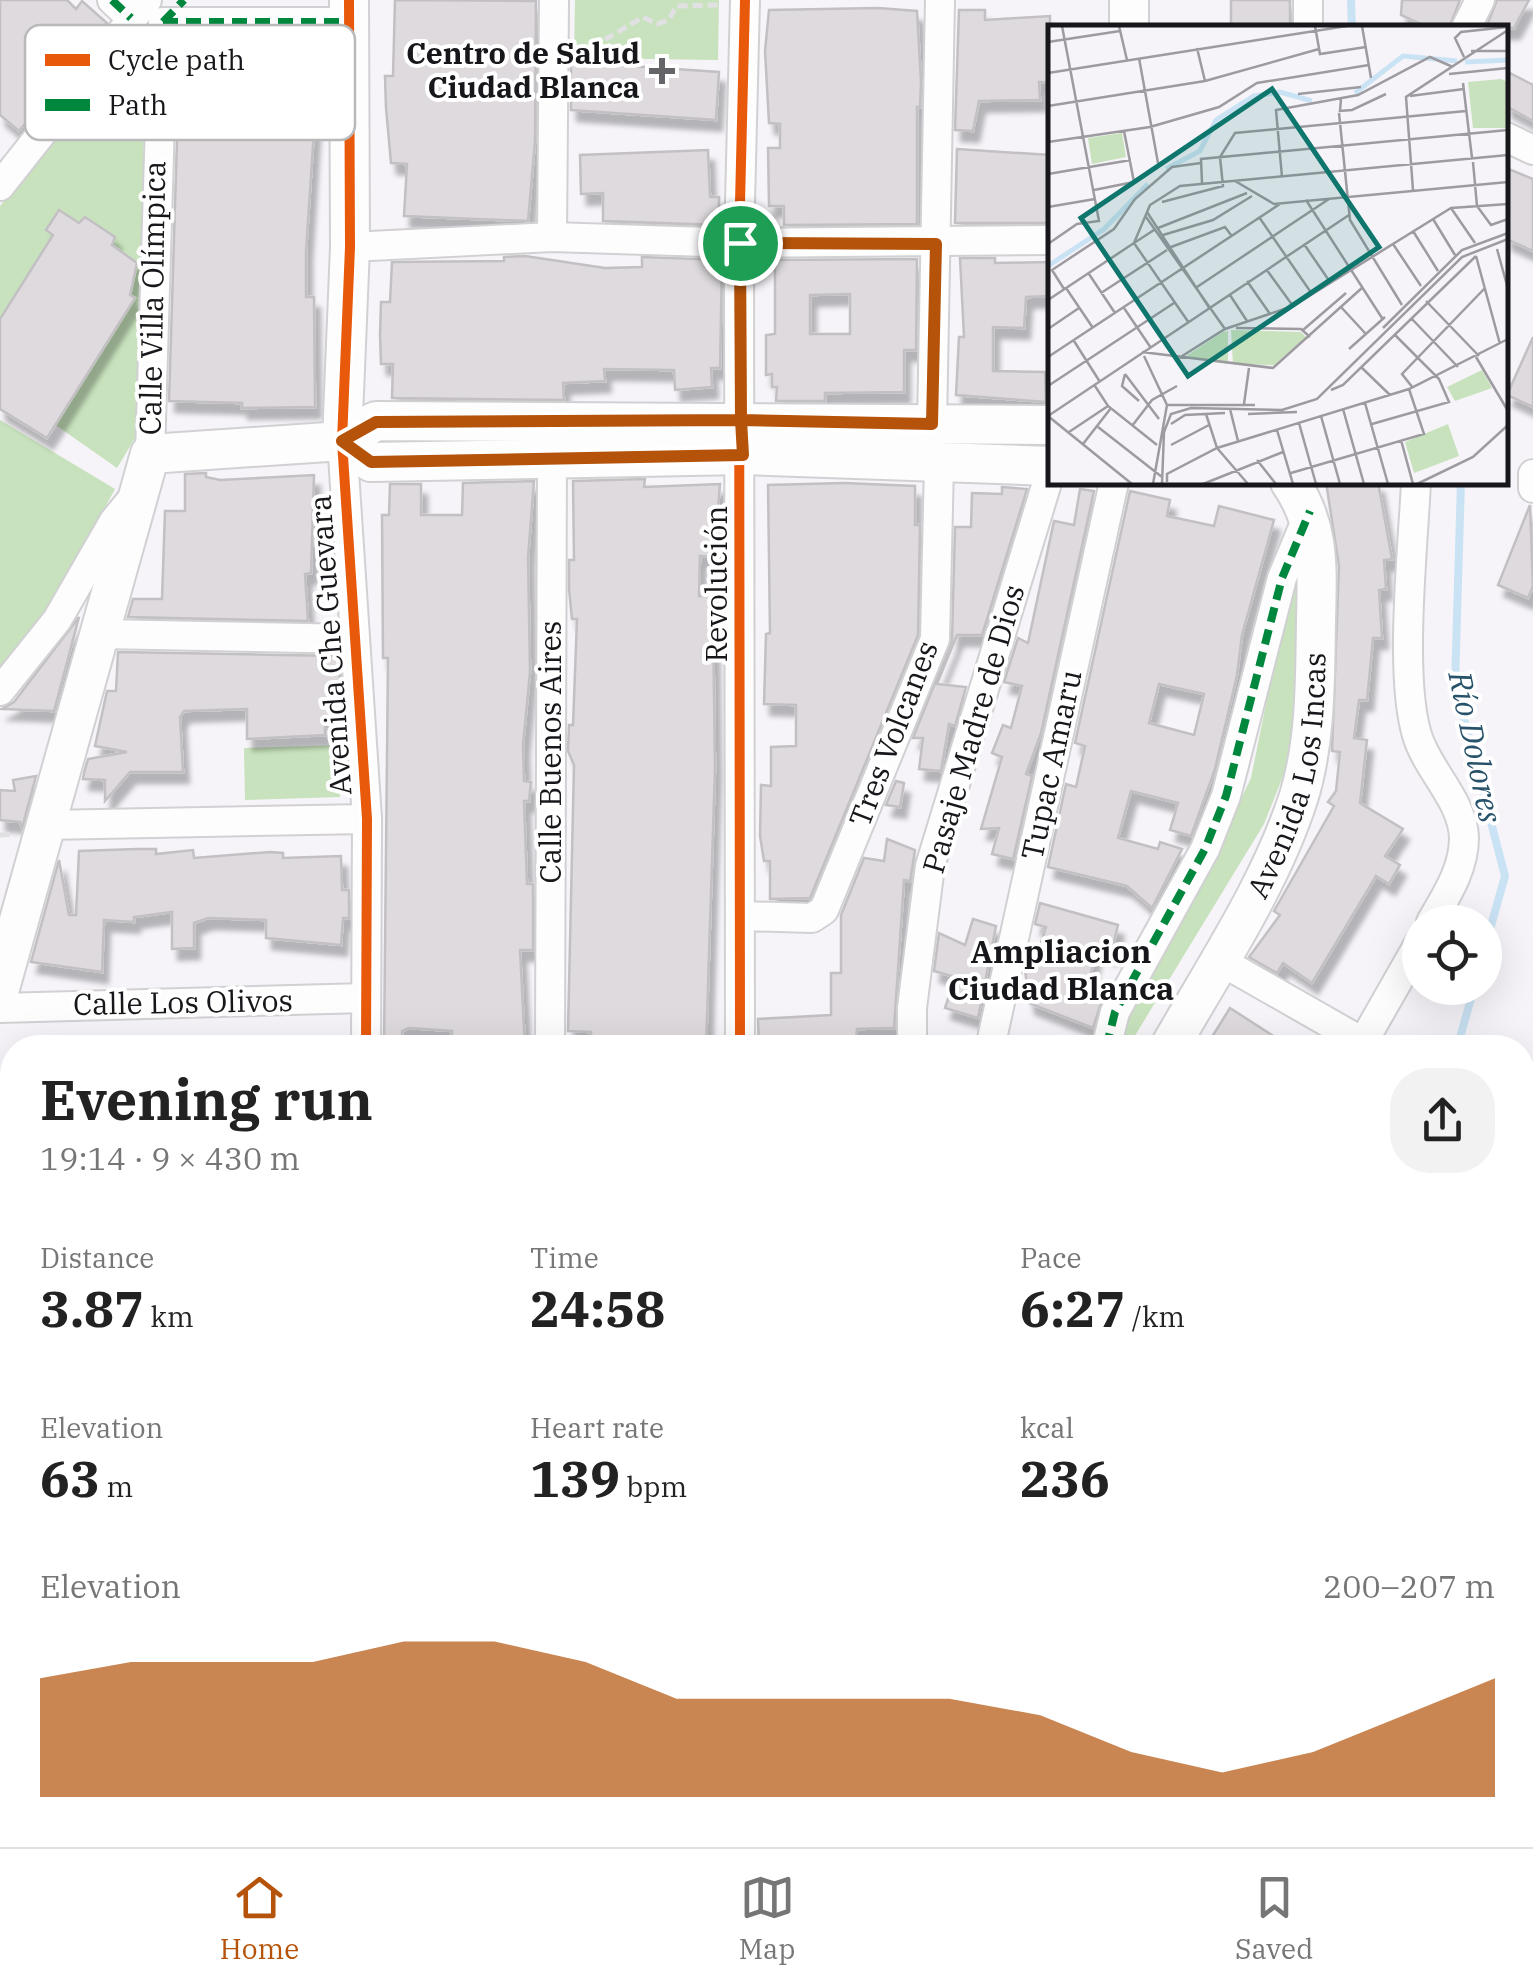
<!DOCTYPE html>
<meta charset="utf-8">
<style>
body{margin:0;font-family:"IBM Plex Serif",serif;background:#f2f2f2;color:#222;height:100vh;display:flex;flex-direction:column;font-size:38px;white-space:nowrap}
*{box-sizing:border-box;margin:0}
p{font-size:32px;color:#767676}
.icon{flex:none;width:55px;height:55px;fill:none;stroke:currentColor;stroke-width:2;stroke-linecap:round;stroke-linejoin:round}
.map{position:relative;flex:1;overflow:hidden}
.panel{position:absolute;left:0px;top:1035px;width:1535px;height:812px;display:flex;flex-direction:column;background:#fff;border-radius:40px 40px 0 0;box-shadow:0 10px 40px #0002}
.panel>*{flex:none}
.controls{position:absolute;left:1402px;top:905px;display:grid;gap:20px}
.controls a{display:grid;place-items:center;width:100px;height:100px;border-radius:50%;background:#fff;box-shadow:0 10px 40px #0002;font-size:50px}
.pin{position:absolute;display:grid;place-items:center;width:85px;height:85px;color:#fff;margin:-42px;border:5px solid #fff;border-radius:50%;box-shadow:0 2px 10px #0007}
.round{display:grid;place-items:center;flex:none;width:105px;height:105px;border-radius:40px;background:#f2f2f2}
.head{display:flex;align-items:center;justify-content:space-between;height:170px;padding:0 40px}
h1{font-size:55px;font-weight:700;line-height:75px}
.metrics{display:grid;grid-template-columns:repeat(3,1fr);gap:15px;height:170px;padding:10px 40px}
.metrics div{display:grid;align-content:center}
.metrics b{font-size:50px;font-weight:700}
.metrics small{font-size:28px;font-weight:400}
.metrics p{font-size:28px}
.chart{height:280px;padding:20px 40px}
.chart p{display:flex;justify-content:space-between}
.chart svg{width:100%;height:180px;margin-top:10px;fill:#b45309;opacity:.7}
.dock{display:flex;justify-content:space-around;align-items:center;height:140px;border-top:2px solid #e0e0e0;background:#fff;font-size:28px;color:#767676}
.dock a{display:grid;justify-items:center;gap:5px}
.dock .active{color:#b45309}
.map>svg:first-child{display:block}
</style>
<div class="map">
<svg width="1533" height="1847" viewBox="0 0 1533 1847">
<defs>
<filter id="shadow"><feDropShadow dx="6" dy="11" stdDeviation="2.5" flood-color="#0004"/></filter>
</defs>
<rect width="100%" height="100%" fill="#f6f4f9"/>
<polygon fill="#f3ebf8" points="10,1788 12,1835 358,1835 379,1847 0,1847 0,1790"/>
<g fill="#c7e2bc">
<polygon points="575,0 719,0 718,60 574,58"/>
<polygon points="124,55 145,75 138,433 117,468 0,386 0,206"/>
<polygon points="0,420 115,489 50,608 0,667"/>
<polygon points="1291,581 1302,582 1302,688 1291,756 1264,824 1128,1047 1120,1048 1121,1020 1219,845 1251,778"/>
<polygon points="338,745 340,797 245,800 244,748"/>
<polygon points="10,1788 10,1847 0,1847 0,1790"/>
</g>
<g fill="none" stroke-linecap="round" stroke-linejoin="round">
<g stroke="#cae3f4" stroke-width="8">
<polyline points="1351,0 1352,28"/>
<polyline points="1461,482 1455,684 1505,876 1485,947"/>
<polyline points="1457,1048 1474,988"/>
<polyline points="1522,1233 1533,1252"/>
<polyline points="1522,1762 1533,1746"/>
<polyline points="1498,1847 1501,1835"/>
</g>
</g>
<g fill="#dedadd" stroke="#c3c0c3" stroke-width="2.5" fill-rule="evenodd" filter="url(#shadow)">
<polygon points="0,0 67,0 76,9 82,1 107,23 59,76 62,79 19,131 0,115"/>
<polygon points="395,0 536,1 535,141 528,221 404,216 407,164 391,163 386,108 385,76 393,76"/>
<rect x="1231" y="0" width="59" height="28"/>
<polygon points="1402,0 1460,0 1449,28 1429,28 1401,15"/>
<polygon points="1497,0 1529,0 1514,28 1486,28"/>
<polygon points="878,8 917,11 921,82 920,107 917,107 917,224 784,225 784,206 769,206 768,148 780,148 780,124 769,123 765,51 769,10"/>
<polygon points="959,10 985,10 985,20 1050,16 1050,83 1039,82 1040,100 979,101 973,131 955,130"/>
<polygon points="226,40 320,40 306,251 306,297 314,297 315,407 242,408 242,403 169,401 180,43 226,47"/>
<polygon points="571,62 719,72 716,120 571,110"/>
<polygon points="1506,71 1533,85 1533,121 1506,106"/>
<polygon points="957,149 1050,155 1050,223 955,223"/>
<polygon points="708,150 710,197 719,197 719,225 603,221 603,193 581,194 580,155"/>
<polygon points="1506,168 1533,179 1533,251 1506,239"/>
<polygon points="59,210 79,223 85,217 115,237 112,245 137,263 130,295 135,298 47,438 0,409 0,319 53,235 46,230"/>
<polygon points="525,256 605,268 642,267 642,257 722,260 720,368 711,368 712,387 675,390 674,370 604,369 605,381 563,383 564,400 392,398 393,364 381,364 380,335 381,302 390,302 392,262 504,261 504,257"/>
<polygon points="960,258 995,258 995,263 1050,262 1050,296 1026,297 1024,328 993,327 993,371 1045,372 1046,402 956,395 959,337 964,337"/>
<path d="M917 259 916 350H904V392L825 393V401H776L777 387H772V374L766 375V335L775 334V260ZM850 294V334H810V295Z"/>
<polygon points="1533,337 1533,407 1507,395"/>
<polygon points="206,473 206,477 220,480 314,475 311,573 305,574 308,621 128,617 133,599 162,599 165,511 185,511 185,474"/>
<polygon points="645,479 644,487 720,484 714,557 700,556 699,596 717,596 717,617 713,617 715,768 706,1048 591,1048 591,1032 568,1031 574,765 568,751 569,725 573,725 577,619 572,619 569,589 569,560 574,560 573,481"/>
<polygon points="534,481 528,557 530,672 523,745 524,781 531,782 529,801 524,801 527,884 533,884 533,950 520,950 525,1048 452,1048 452,1031 409,1028 402,1031 402,1048 384,1048 388,658 383,658 382,515 389,515 390,484 421,484 421,515 462,515 463,483"/>
<polygon points="1326,482 1378,482 1392,559 1384,560 1386,589 1379,590 1382,638 1373,638 1367,700 1359,700 1354,738 1367,740 1360,803 1403,829 1385,856 1400,865 1389,884 1376,876 1312,983 1283,963 1277,973 1249,957 1280,915 1274,911 1334,806 1328,802 1336,791 1340,752 1332,751 1339,566"/>
<polygon points="844,483 915,486 915,525 920,525 918,635 810,898 770,899 770,861 764,861 760,836 761,785 771,786 771,747 796,746 796,705 764,704 766,634 770,633 768,485"/>
<polygon points="1002,487 1027,489 982,635 957,635 937,684 966,687 955,726 949,724 941,771 919,769 923,738 913,738 952,640 955,527 971,527 972,493 1002,494"/>
<polygon points="1080,489 1094,491 1041,733 1026,774 1032,776 1013,859 992,854 999,828 981,829 1002,757 992,753 1003,725 1011,728 1022,686 1004,682 1018,638 1028,643 1054,521 1074,525"/>
<path d="M1130 491 1170 500 1167 516 1214 526 1219 506 1274 520 1242 635 1237 675 1215 769 1191 836 1170 830 1178 803 1131 791 1118 838 1158 849 1160 842 1182 849 1152 908 1127 886 1048 867 1066 784 1076 787 1085 746 1075 743ZM1159 684 1204 694 1194 735 1149 723Z"/>
<polygon points="1530,505 1533,586 1528,598 1498,585"/>
<polygon points="79,617 54,711 2,709 14,702"/>
<polygon points="118,652 339,656 342,727 325,727 325,735 247,739 247,709 184,711 180,717 183,772 130,772 105,801 105,780 83,779 84,773 88,759 127,752 95,746 107,691 116,691"/>
<polygon points="36,776 22,828 20,822 0,820 0,790 15,791 13,780"/>
<polygon points="896,781 904,783 900,807 886,805"/>
<polygon points="887,839 915,850 910,881 904,880 894,1028 857,1029 855,1048 759,1048 758,1019 831,1015 831,973 841,973 841,915 864,858 884,861"/>
<polygon points="137,849 156,849 156,854 193,850 194,858 270,852 283,853 283,858 341,856 342,890 349,890 349,918 343,918 341,945 266,938 266,920 208,918 194,923 194,948 172,949 172,912 134,917 134,922 104,920 102,972 31,962 59,860 69,915 76,915 79,851"/>
<polygon points="1040,903 1118,925 1111,954 1096,949 1089,983 1100,991 1096,996 1102,1000 1093,1028 1029,1003 1025,969 1027,962 1034,965 1046,927 1035,924"/>
<polygon points="973,919 996,926 978,1018 945,1008 955,977 934,971 939,933 965,945"/>
<polygon points="1230,1008 1292,1048 1205,1048"/>
</g>
<g fill="none" stroke-linecap="round" stroke-linejoin="round">
<g stroke="#d1d0d3" stroke-width="32">
<g id="street">
<polyline points="112,0 131,18"/>
<polyline points="163,22 347,22"/>
<polyline points="1308,28 1308,0"/>
<polyline points="1466,28 1480,0"/>
<polyline points="1506,137 1533,150"/>
<polyline points="0,186 147,0"/>
<polyline points="552,237 554,0"/>
<polyline points="350,247 552,237 739,243 1050,240"/>
<polyline points="932,424 940,0"/>
<polyline points="342,441 367,819 366,1048"/>
<polyline points="150,454 163,22"/>
<polyline points="1533,474 1533,488"/>
<path d="M1416 482C1413 547 1399 676 1417 735 1427 770 1463 800 1464 838 1464 869 1446 896 1431 922"/>
<polyline points="101,634 355,639"/>
<polyline points="0,691 57,620 114,521 132,499"/>
<polyline points="46,825 367,819"/>
<polyline points="740,916 812,918 824,910 935,639 939,464"/>
<polyline points="1219,960 1373,1048"/>
<polyline points="0,1008 366,998"/>
<polyline points="1363,1042 1420,942"/>
<polyline points="550,1048 552,457"/>
<polyline points="740,1048 739,243 745,0"/>
<polyline points="912,1048 912,1008 930,866 1050,473"/>
<polyline points="990,1048 1114,482"/>
<polyline points="1106,1048 1115,1012 1205,849 1226,796 1282,578 1309,513"/>
<polyline points="0,1192 12,1191"/>
<polyline points="0,1369 12,1369"/>
<polyline points="0,1556 12,1556"/>
<polyline points="493,1847 500,1835"/>
<polyline points="955,1847 961,1835"/>
<polyline points="1165,1847 1172,1835"/>
<polyline points="1348,1847 1353,1835"/>
</g>
</g>
<g stroke="#d1d0d3" stroke-width="42">
<g id="secondary">
<polyline points="1129,28 1129,0"/>
<polyline points="342,441 371,462 743,455 1050,466"/>
<polyline points="342,441 350,247 349,0"/>
<polyline points="0,988 150,454 342,441 376,421 1050,425"/>
<path id="s1" d="M1169 1048C1215 967 1271 884 1299 796 1316 740 1315 679 1316 621 1317 569 1321 527 1290 482"/>
<polyline points="0,1759 12,1760"/>
<polyline points="436,1835 458,1847"/>
<polyline points="722,1847 728,1835"/>
</g>
</g>
<g stroke="#e1e0e2" stroke-width="5" stroke-dasharray="10 5" stroke-linecap="butt">
<polyline points="579,55 643,17 657,24 669,20 676,6 719,5"/>
<polyline points="0,835 15,834"/>
</g>
<use href="#street" stroke="#fefdfe" stroke-width="28"/>
<use href="#secondary" stroke="#fefdfe" stroke-width="38"/>
<g stroke="#00873e" stroke-width="8" stroke-dasharray="15 8" stroke-linecap="butt">
<polyline points="112,0 131,18"/>
<polyline points="163,22 347,22"/>
<polyline points="163,22 184,0"/>
<polyline points="1106,1048 1115,1012 1205,849 1226,796 1282,578 1310,511"/>
</g>
<g stroke="#fff" stroke-width="16">
<g id="cycleway">
<polyline points="349,0 350,247 342,441 367,819 366,1048"/>
<polyline points="740,1048 739,243 745,0"/>
</g>
</g>
<use href="#cycleway" stroke="#e8590c" stroke-width="10"/>
</g>
<g fill="none" stroke-linecap="round" stroke-linejoin="round">
<g stroke="#fff" stroke-width="20">
<polyline id="route" points="740,243 741,420 376,422 342,441 371,462 743,455 741,420 932,424 936,244 740,243"/>
</g>
<use href="#route" stroke="#b45309" stroke-width="12"/>
</g>
<path fill="#656468" stroke="#fff" stroke-width="4" d="M657 56h10v10h10v10h-10v10h-10v-10h-10v-10h10z"/>
<g text-anchor="middle" stroke-width="8" stroke-linejoin="round" paint-order="stroke">
<g font-size="30" font-weight="bold" fill="#17161a" stroke="#fff" text-anchor="end">
<text x="640" y="64">Centro de Salud<tspan x="640" dy="34">Ciudad Blanca</tspan></text>
</g>
<g font-size="30" fill="#17161a" stroke="#fff">
<text transform="translate(153 298) rotate(-89)" y="10">Calle Villa Olímpica</text>
<text transform="translate(717 584) rotate(-90)" y="10">Revolución</text>
<text transform="translate(331 645) rotate(-94)" y="10">Avenida Che Guevara</text>
<text transform="translate(974 729) rotate(-74)" y="10">Pasaje Madre de Dios</text>
<text transform="translate(894 734) rotate(-69)" y="10">Tres Volcanes</text>
<text transform="translate(551 752) rotate(-90)" y="10">Calle Buenos Aires</text>
<text transform="translate(1052 765) rotate(-78)" y="10">Tupac Amaru</text>
<text dy="10" stroke="none"><textPath href="#s1" startOffset="302">Avenida Los Incas</textPath></text>
<text transform="translate(183 1003) rotate(-1)" y="10">Calle Los Olivos</text>
</g>
<g font-size="32" font-style="italic" fill="#275269" stroke="#fff">
<text transform="translate(1475 747) rotate(78)" y="11">Río Dolores</text>
</g>
<g font-size="32" font-weight="bold" fill="#17161a" stroke="#fff">
<text x="1061" y="963">Ampliacion<tspan x="1061" dy="37">Ciudad Blanca</tspan></text>
</g>
</g>
<g transform="translate(1048 25)">
<rect width="460" height="460" fill="#f6f4f9"/>
<path d="M453 54 460 57V103H425L420 57ZM74 108 78 132 44 139 40 113ZM183 305 253 307 258 312 226 340 185 339ZM180 306V339L138 331 175 307ZM434 345 444 363 407 376 399 362ZM400 399 411 431 366 448 357 417Z" fill="#c7e2bc"/>
<path fill="none" stroke="#cae3f4" stroke-width="5" d="M417 37 460 35M307 68 355 31 409 36M118 144 152 126 168 95 206 71 232 67 264 76M0 241 56 204 100 159"/>
<path fill="none" stroke="#9d9ba0" stroke-width="2.5" d="M71 1 79 35M267 1 272 29 318 22M314 1 323 53M0 17 72 6M149 23 157 56M423 26H460M416 32 407 13 413 7 459 2M91 33 110 138M0 48 299 1M401 49 460 43M415 58 424 133M250 69 313 62M362 71 416 64M293 74 292 86 304 85 338 69M0 81 157 56 271 24M291 88 302 195 354 280M0 117 102 102 171 82 209 58 321 40M425 137 429 181 443 200 460 194M0 149 83 135M234 152 228 85 310 70 382 32 405 42M187 156 226 179 460 157M154 158 153 134 460 105M46 165 86 157 76 106M365 165 358 72 460 5M258 175 334 293M114 177 175 161 172 132 187 108 418 86M0 182 47 174M403 183 427 218M99 187 162 284M98 192 177 304M211 192 264 269M385 194 407 230M110 203 199 168M106 205 86 218 141 298M365 206 390 246M115 210 165 195 204 171M0 219 29 199 51 196 14 1M256 219 282 257M345 219 373 261M123 222 177 202 183 210M449 224 460 264M428 231 452 319M218 244 245 281M41 249 67 288M199 256 222 289M149 262 281 174M18 263 45 303M16 264 4 245 66 204 87 174 124 142 153 138M53 268 119 225M182 270 199 296M0 275 86 218 102 180 132 161 460 130M378 276 431 331M293 282 317 308M76 283 103 323M363 293 410 342M188 303 253 304 262 312M335 303 414 225 460 208M0 304 31 283M255 305 298 268M26 316 52 357M301 324 337 292M94 327 225 343 315 262M96 331 119 380M0 332 232 179M428 332 460 386M131 333 177 304 245 281 403 183 460 179M313 342 342 370M77 349 111 394M77 349 74 361 91 376M0 361 126 278M47 361 60 381 109 420M365 363 354 349 437 263M283 365 295 360 428 231M317 378 340 459M196 379 201 343M119 380H207M182 384 190 416M295 384 316 459M158 389 169 423 200 459M200 389 249 387M273 391 292 459M251 398 268 459M123 399 137 390 177 388M324 399 401 377 391 354 346 309M84 401 104 375 129 361M50 402 114 452M229 405 245 459M21 407 60 381M353 415 365 459M35 419 63 383M123 420 161 400M209 435 228 459M243 448 376 409 361 364M119 457V449L169 423 361 364 460 314M84 459 0 391 301 190M105 459 119 380M114 459 116 407 123 389 143 383 234 385 269 374 414 232 460 214M155 459 235 427M369 459 425 432 460 400"/>
<path fill="#0f766e" fill-opacity="0.15" stroke="#0f766e" stroke-width="5" d="M224 64 331 222 140 351 33 193Z"/>
<rect width="460" height="460" fill="none" stroke="#17161a" stroke-width="5"/>
</g>
<rect x="25" y="25" width="330" height="115" rx="15" fill="#fff" stroke="#b9b9ba" stroke-width="2.5"/>
<rect x="45" y="54" width="45" height="12" fill="#e8590c"/>
<rect x="45" y="99" width="45" height="12" fill="#00873e"/>
<g font-size="28" fill="#17161a">
<text x="108" y="70">Cycle path</text>
<text x="108" y="115">Path</text>
</g>
</svg>
<div class="controls">
<a><svg class="icon" aria-label="locate" viewBox="0 0 24 24"><circle cx="12" cy="12" r="6"/><path d="M12 2v4M12 18v4M2 12h4M18 12h4"/></svg></a>
</div>
<div class="pin" style="left:740px;top:243px;background:#1e9e55"><svg class="icon" aria-label="arrive" viewBox="0 0 24 24"><path d="M6 21V4h12l-3 4 3 4H6"/></svg></div>
<section class="panel">
<div class="head"><div><h1>Evening run</h1><p>19:14 · 9 × 430 m</p></div><a class="round"><svg class="icon" aria-label="share" viewBox="0 0 24 24"><path d="M12 15V3M7 8l5-5 5 5M5 13v7h14v-7"/></svg></a></div>
<div class="metrics">
<div><p>Distance</p><b>3.87<small> km</small></b></div>
<div><p>Time</p><b>24:58</b></div>
<div><p>Pace</p><b>6:27<small> /km</small></b></div>
</div>
<div class="metrics">
<div><p>Elevation</p><b>63<small> m</small></b></div>
<div><p>Heart rate</p><b>139<small> bpm</small></b></div>
<div><p>kcal</p><b>236</b></div>
</div>
<div class="chart"><p><span>Elevation</span>200–207 m</p>
<svg viewBox="0 0 160 44" preserveAspectRatio="none"><path d="M0 44V15L10 11L20 11L30 11L40 6L50 6L60 11L70 20L80 20L90 20L100 20L110 24L120 33L130 38L140 33L150 24L160 15V44z"/></svg>
</div>
</section>
</div>
<nav class="dock">
<a class="active"><svg class="icon" aria-label="home" viewBox="0 0 24 24"><path d="M3 11l9-7 9 7M6 9v11h12V9"/></svg>Home</a>
<a><svg class="icon" aria-label="map" viewBox="0 0 24 24"><path d="M3 6l6-2 6 2 6-2v14l-6 2-6-2-6 2zM9 4v14M15 6v14"/></svg>Map</a>
<a><svg class="icon" aria-label="saved" viewBox="0 0 24 24"><path d="M7 4h10v16l-5-4-5 4z"/></svg>Saved</a>
</nav>
